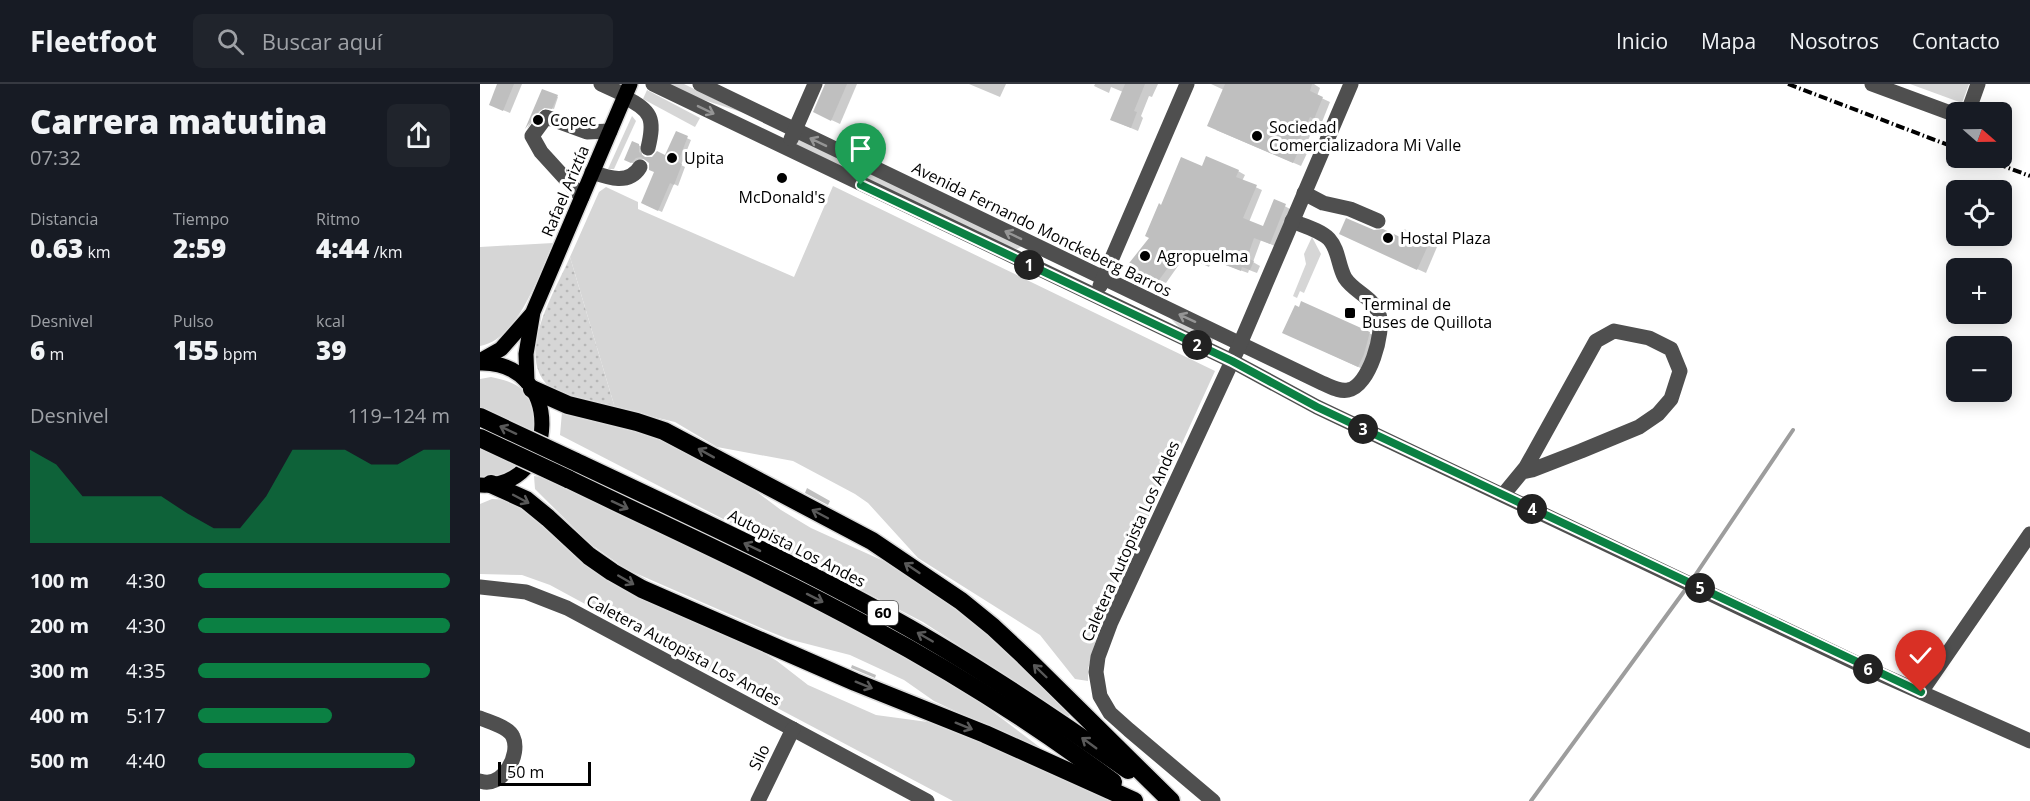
<!DOCTYPE html>
<html lang="es">
<meta charset="utf-8">
<style>
body{margin:0;font-family:"Open Sans",sans-serif;background:#20242c;color:#f1f3f6;height:100vh;display:flex;flex-direction:column;font-size:22px;white-space:nowrap}
*{box-sizing:border-box;margin:0}
p{font-size:20px;color:#9ea1a6}
.icon{flex:none;width:33px;height:33px;fill:none;stroke:currentColor;stroke-width:2;stroke-linecap:round;stroke-linejoin:round}
.map{position:relative;flex:1;overflow:hidden}
.side{display:flex;flex-direction:column;background:#171b24;width:480px}
.side>*{flex:none}
.needle{width:39px;rotate:110deg}
.tools{position:absolute;left:1466px;top:18px;display:grid;gap:12px}
.tools a{display:grid;place-items:center;width:66px;height:66px;border-radius:9px;background:#171b24;box-shadow:0 3px 15px #0003;font-size:30px}
.scale{position:absolute;left:18px;bottom:15px;width:93px;box-sizing:border-box;padding-left:6px;border:3px solid #000;border-top:0;font-size:16px;line-height:21px;white-space:nowrap;color:#000;-webkit-text-stroke:4px #fff;paint-order:stroke}
.pin{position:absolute;display:grid;place-items:center;width:51px;height:51px;color:#fff;margin:-62px -26px;border-radius:50% 50% 50% 0;rotate:-45deg;box-shadow:0 0 6px #0007}
.pin .icon{rotate:45deg}
.km{position:absolute;width:30px;height:30px;margin:-15px;border-radius:50%;background:#222;color:#fff;font-size:16px;line-height:30px;text-align:center}
.round{display:grid;place-items:center;flex:none;width:63px;height:63px;border-radius:9px;background:#20242c}
.headline{display:flex;align-items:center;justify-content:space-between;height:102px;padding:0 30px}
h1{font-size:33px;font-weight:800;line-height:45px}
.figures{display:grid;grid-template-columns:repeat(3,1fr);gap:9px;height:102px;padding:6px 30px}
.figures div{display:grid;align-content:center}
.figures b{font-size:26px;font-weight:800}
.figures small{font-size:16px;font-weight:400}
.figures p{font-size:16px}
.chart{height:168px;padding:12px 30px}
.chart p{display:flex;justify-content:space-between}
.chart svg{width:100%;height:108px;margin-top:6px;fill:#0b8043;opacity:.7}
ul{padding:0 30px;list-style:none;font-size:20px}
li{display:grid;grid-template-columns:96px 72px 1fr;align-items:center;height:45px}
li i{height:15px;border-radius:8px;background:#0b8043}
header{display:flex;align-items:center;gap:36px;box-sizing:border-box;height:84px;padding:0 30px;background:#171b24;border-bottom:2px solid #363941}
header strong{font-size:28px}
nav{display:flex;gap:33px;margin-inline-start:auto;font-size:21px}
.search{width:420px;height:54px;background:#20242c;display:flex;align-items:center;gap:15px;box-sizing:border-box;padding:0 21px;border-radius:9px;color:#9ea1a6;font-size:22px}
main{display:flex;flex:1;min-height:0}
.map>svg:first-child{display:block}
</style>
<header>
<strong>Fleetfoot</strong>
<div class="search"><svg class="icon" aria-label="search" viewBox="0 0 24 24"><circle cx="10" cy="10" r="6"/><path d="M15 15l6 6"/></svg>Buscar aquí</div>
<nav><a>Inicio</a><a>Mapa</a><a>Nosotros</a><a>Contacto</a></nav>
</header>
<main>
<section class="side">
<div class="headline"><div><h1>Carrera matutina</h1><p>07:32</p></div><a class="round"><svg class="icon" aria-label="share" viewBox="0 0 24 24"><path d="M12 15V3M7 8l5-5 5 5M5 13v7h14v-7"/></svg></a></div>
<div class="figures">
<div><p>Distancia</p><b>0.63<small> km</small></b></div>
<div><p>Tiempo</p><b>2:59</b></div>
<div><p>Ritmo</p><b>4:44<small> /km</small></b></div>
</div>
<div class="figures">
<div><p>Desnivel</p><b>6<small> m</small></b></div>
<div><p>Pulso</p><b>155<small> bpm</small></b></div>
<div><p>kcal</p><b>39</b></div>
</div>
<div class="chart"><p><span>Desnivel</span>119–124 m</p>
<svg viewBox="0 0 160 44" preserveAspectRatio="none"><path d="M0 44V6L10 12L20 25L30 25L40 25L50 25L60 32L70 38L80 38L90 25L100 6L110 6L120 6L130 12L140 12L150 6L160 6V44z"/></svg>
</div>
<ul>
<li><b>100 m</b>4:30<i style="width:100%"></i></li>
<li><b>200 m</b>4:30<i style="width:100%"></i></li>
<li><b>300 m</b>4:35<i style="width:92%"></i></li>
<li><b>400 m</b>5:17<i style="width:53%"></i></li>
<li><b>500 m</b>4:40<i style="width:86%"></i></li>
</ul>
</section>
<div class="map">
<svg width="1550" height="717" viewBox="0 0 1550 717">
<defs>
<pattern id="park-dots" width="8" height="8" patternUnits="userSpaceOnUse" patternTransform="scale(1.5)"><rect width="8" height="8" fill="#d6d6d6"/><path d="M2 2h.1M6 6h.1" fill="none" stroke="#b6b6b6" stroke-width="1.8" stroke-linecap="round"/></pattern>
</defs>
<rect width="100%" height="100%" fill="#fff"/>
<g fill="#d6d6d6">
<polygon points="187,0 204,0 261,28 221,15"/>
<polygon points="1430,0 1489,0 1482,19"/>
<polygon points="167,6 220,34 215,43 163,15"/>
<polygon points="152,32 156,37 134,85 128,85"/>
<polygon points="317,54 542,162 537,165 525,163 314,62"/>
<polygon points="353,102 735,287 621,537 608,585 608,597 595,595 560,551 438,474 388,419 375,410 313,377 237,363 195,338 135,324 90,173 119,108 126,103 158,118 158,125 314,193"/>
<polygon points="832,153 841,170 824,209 820,207 817,214 813,212 826,180 824,170"/>
<path d="M73 159C59 190 38 256 0 262V163Z"/>
<polygon points="689,233 734,254 732,259 702,246"/>
<path d="M11 293C51 301 52 315 60 351L32 392 0 396V295Z"/>
<polygon points="82,328 141,339 195,357 248,386 301,426 331,444 408,479 461,514 529,568 592,627 588,633 443,538 80,351"/>
<polygon points="54,392 68,394 131,426 275,493 392,553 471,596 562,665 542,659 454,617 424,596 370,571 308,555 281,544 146,485 109,459 55,405"/>
<polygon points="12,415 29,416 43,422 62,437 89,467 142,504 256,552 297,577 328,601 396,631 470,641 637,717 473,717 284,617 70,501 42,491 0,490 0,420"/>
</g>
<path fill="url(#park-dots)" d="M90 173 135 324C116 320 93 319 76 308 30 278 74 210 90 173Z"/>
<g fill="#0003">
<polygon points="19,0 42,0 30,29 11,21"/>
<polygon points="345,0 377,0 360,40 343,32"/>
<polygon points="489,0 526,0 520,13"/>
<polygon points="615,0 678,0 672,13 669,12 661,32 663,34 658,47 639,39 643,8 631,3 629,9 614,2"/>
<polygon points="731,0 834,0 840,4 837,12 850,18 842,38 837,36 825,63 829,65 821,82 736,46 744,6"/>
<polygon points="63,7 78,13 74,25 66,23 60,27 47,45"/>
<polygon points="196,49 211,56 201,81 205,83 198,102 194,100 182,128 166,121 176,88 170,78 165,75 160,76 155,80 150,78 158,61 162,63 162,71 167,75 186,73"/>
<polygon points="723,84 758,87 765,91 762,97 782,106 769,138 784,144 795,117 812,126 797,163 781,156 773,178 780,182 777,189 769,186 768,189 732,176 729,183 705,172 686,199 655,186 671,154 682,123"/>
<polygon points="869,154 921,155 949,158 957,163 946,189"/>
<polygon points="889,249 898,254 887,287 813,253"/>
</g>
<g fill="none" stroke-linecap="round" stroke-linejoin="round">
<g stroke="#9d9d9d" stroke-width="4">
<polyline points="1212,496 1313,346"/>
<polyline points="1051,717 1208,502"/>
</g>
</g>
<g fill="#bfbfbf">
<polygon points="17,0 34,0 23,27 9,21"/>
<polygon points="345,0 367,0 351,37 333,28"/>
<polygon points="645,0 665,0 654,27 657,28 651,44 630,36"/>
<polygon points="745,0 832,0 830,7 843,13 834,35 830,33 818,58 822,59 813,79 727,42"/>
<polygon points="62,5 78,11 72,25 64,24 59,27 45,45"/>
<polygon points="196,47 208,52 198,78 202,80 194,101 190,99 178,127 161,119 174,88 169,86 169,79 161,73 156,74 151,79 144,76 152,57 159,60 159,68 165,73 172,73 177,67 185,71"/>
<polygon points="726,72 759,86 756,93 777,101 763,134 783,142 794,115 806,120 790,160 774,154 767,174 774,177 770,186 762,183 761,187 725,173 722,180 698,170 679,196 646,183 669,154 665,152 679,119 681,121 701,73 722,82"/>
<polygon points="866,134 894,146 903,145 920,153 924,145 950,157 937,186 859,150"/>
<polygon points="821,217 890,248 884,270 878,283 802,249 815,221 819,223"/>
<polygon points="327,404 350,417 348,421 325,409"/>
<polygon points="372,581 396,591 395,594 371,584"/>
</g>
<g fill="none" stroke-linecap="round" stroke-linejoin="round">
<g stroke="#dbdbdb" stroke-width="18">
<g id="major">
<polyline points="0,277 21,265 51,231"/>
<path d="M0 279C85 277 80 406 0 401"/>
<polyline points="47,298 46,270 53,228 150,0"/>
</g>
</g>
<g stroke="#dbdbdb" stroke-width="21">
<g id="highway">
<polyline points="52,305 88,321 157,338 184,347 392,457 481,517 513,543 544,572 691,717"/>
<path d="M94 377C202 428 311 478 415 536 496 581 573 633 648 686"/>
<path d="M88 395C189 444 292 490 391 544 475 589 557 641 633 698"/>
<polyline points="11,400 46,416 68,434 109,472 132,488 162,505 375,598 505,650 654,717"/>
</g>
</g>
<g stroke="#4f4f4f" stroke-width="15">
<polyline points="121,0 145,11"/>
<polyline points="173,0 752,277 837,323 1393,587 1550,657"/>
<path d="M220 0 842 299C850 302 859 308 868 306 889 303 905 248 899 230 893 213 874 208 865 194 858 182 859 166 849 155 840 146 824 142 812 137"/>
<polyline points="1392,0 1476,31"/>
<path d="M144 13C172 26 175 35 168 64"/>
<polyline points="1488,28 1498,0"/>
<polyline points="311,55 335,0"/>
<path d="M112 88C129 94 149 101 160 83"/>
<polyline points="824,109 843,119 870,125 898,137"/>
<polyline points="102,113 61,68 52,52 66,33 107,48 130,47"/>
<polyline points="620,202 707,0"/>
<polyline points="1023,411 1046,383 1116,257 1134,247 1169,254 1191,265 1200,287 1191,315 1178,330 1159,343 1101,367 1052,386 1042,388"/>
<polyline points="0,503 46,508 87,524 447,717"/>
<polyline points="1441,608 1550,450"/>
<path d="M0 634C9 638 29 643 33 653 41 670 23 705 0 697"/>
<polyline points="278,717 313,645"/>
<polyline points="733,717 649,646 630,629 620,612 616,588 618,573 631,538 760,260 871,0"/>
</g>
<use href="#major" stroke="#000" stroke-width="15"/>
<use href="#highway" stroke="#000" stroke-width="18"/>
<g stroke="#000" stroke-width="4" stroke-dasharray="9 3 1.5 3" stroke-linecap="butt">
<polyline points="1308,0 1476,64"/>
<polyline points="1502,74 1550,92"/>
</g>
<g stroke="#dbdbdb" stroke-width="21" stroke-linecap="butt">
<g id="highway-bridge">
<polyline points="0,333 94,377"/>
<polyline points="0,354 88,395"/>
</g>
</g>
<use href="#highway-bridge" stroke="#000" stroke-width="18"/>
</g>
<defs><path id="oneway-shaft" d="M-6 0H5M1.5-3L5.5 0L1.5 3" fill="none" stroke-width="1.6" stroke-linecap="round" stroke-linejoin="round" transform="scale(1.5)"/></defs>
<g stroke="#959595">
<use href="#oneway-shaft" transform="translate(226 26) rotate(26)"/>
<use href="#oneway-shaft" transform="translate(338 58) rotate(-154)"/>
<use href="#oneway-shaft" transform="translate(533 151) rotate(-154)"/>
<use href="#oneway-shaft" transform="translate(707 234) rotate(-155)"/>
</g>
<g stroke="#595959">
<use href="#oneway-shaft" transform="translate(28 346) rotate(-155)"/>
<use href="#oneway-shaft" transform="translate(226 369) rotate(-151)"/>
<use href="#oneway-shaft" transform="translate(41 415) rotate(28)"/>
<use href="#oneway-shaft" transform="translate(140 421) rotate(25)"/>
<use href="#oneway-shaft" transform="translate(340 430) rotate(-152)"/>
<use href="#oneway-shaft" transform="translate(272 463) rotate(-154)"/>
<use href="#oneway-shaft" transform="translate(432 484) rotate(-146)"/>
<use href="#oneway-shaft" transform="translate(146 496) rotate(30)"/>
<use href="#oneway-shaft" transform="translate(335 514) rotate(27)"/>
<use href="#oneway-shaft" transform="translate(445 553) rotate(-150)"/>
<use href="#oneway-shaft" transform="translate(560 587) rotate(-136)"/>
<use href="#oneway-shaft" transform="translate(384 601) rotate(22)"/>
<use href="#oneway-shaft" transform="translate(484 642) rotate(22)"/>
<use href="#oneway-shaft" transform="translate(609 659) rotate(-144)"/>
</g>
<g fill="none" stroke-linecap="round" stroke-linejoin="round">
<g stroke="#fff" stroke-width="12">
<polyline id="route" points="381,101 752,277 837,323 1441,608"/>
</g>
<use href="#route" stroke="#0b8043" stroke-width="8"/>
</g>
<g fill="#000" stroke="#fff" stroke-width="2">
<circle cx="58" cy="36" r="6"/>
<circle cx="777" cy="52" r="6"/>
<circle cx="192" cy="74" r="6"/>
<circle cx="302" cy="94" r="6"/>
<circle cx="908" cy="154" r="6"/>
<circle cx="665" cy="172" r="6"/>
<rect x="864" y="223" width="12" height="12" rx="3"/>
</g>
<g text-anchor="middle" stroke-width="6" stroke-linejoin="round" paint-order="stroke">
<rect fill="#fff" stroke="#4c4c4c" stroke-width="1.5" x="388" y="517" width="30" height="24" rx="4.5"/>
<g font-size="15" font-weight="bold" fill="#000">
<text x="403" y="534">60</text>
</g>
<g font-size="16" fill="#000" stroke="#fff" text-anchor="start">
<text x="70" y="42">Copec</text>
<text x="789" y="49">Sociedad<tspan x="789" dy="18">Comercializadora Mi Valle</tspan></text>
<text x="204" y="80">Upita</text>
<text x="302" y="119" text-anchor="middle">McDonald's</text>
<text x="920" y="160">Hostal Plaza</text>
<text x="677" y="178">Agropuelma</text>
<text x="882" y="226">Terminal de<tspan x="882" dy="18">Buses de Quillota</tspan></text>
</g>
<g font-size="16" fill="#000" stroke="#fff">
<text transform="translate(85 107) rotate(-67)" y="6">Rafael Ariztía</text>
<text transform="translate(562 145) rotate(26)" y="6">Avenida Fernando Monckeberg Barros</text>
<text transform="translate(650 457) rotate(-66)" y="6">Caletera Autopista Los Andes</text>
<text transform="translate(317 464) rotate(27)" y="6">Autopista Los Andes</text>
<text transform="translate(204 566) rotate(28)" y="6">Caletera Autopista Los Andes</text>
<text transform="translate(279 673) rotate(-64)" y="6">Silo</text>
</g>
</g>
</svg>
<div class="tools">
<a><svg class="needle" viewBox="-14 -14 28 28"><path d="M0-13l5 13h-10z" fill="#e53935"/><path d="M0 13l5-13h-10z" fill="#9ea1a6"/></svg></a>
<a><svg class="icon" aria-label="locate" viewBox="0 0 24 24"><circle cx="12" cy="12" r="6"/><path d="M12 2v4M12 18v4M2 12h4M18 12h4"/></svg></a>
<a>+</a>
<a>−</a>
</div>
<div class="scale">50 m</div>
<div class="pin" style="left:381px;top:101px;background:#1e9e55"><svg class="icon" aria-label="arrive" viewBox="0 0 24 24"><path d="M6 21V4h12l-3 4 3 4H6"/></svg></div>
<div class="pin" style="left:1441px;top:608px;background:#d93025"><svg class="icon" aria-label="check" viewBox="0 0 24 24"><path d="M5 12l5 5 9-10"/></svg></div>
<b class="km" style="left:549px;top:181px">1</b>
<b class="km" style="left:717px;top:261px">2</b>
<b class="km" style="left:883px;top:345px">3</b>
<b class="km" style="left:1052px;top:425px">4</b>
<b class="km" style="left:1220px;top:504px">5</b>
<b class="km" style="left:1388px;top:585px">6</b>
</div>
</main>
